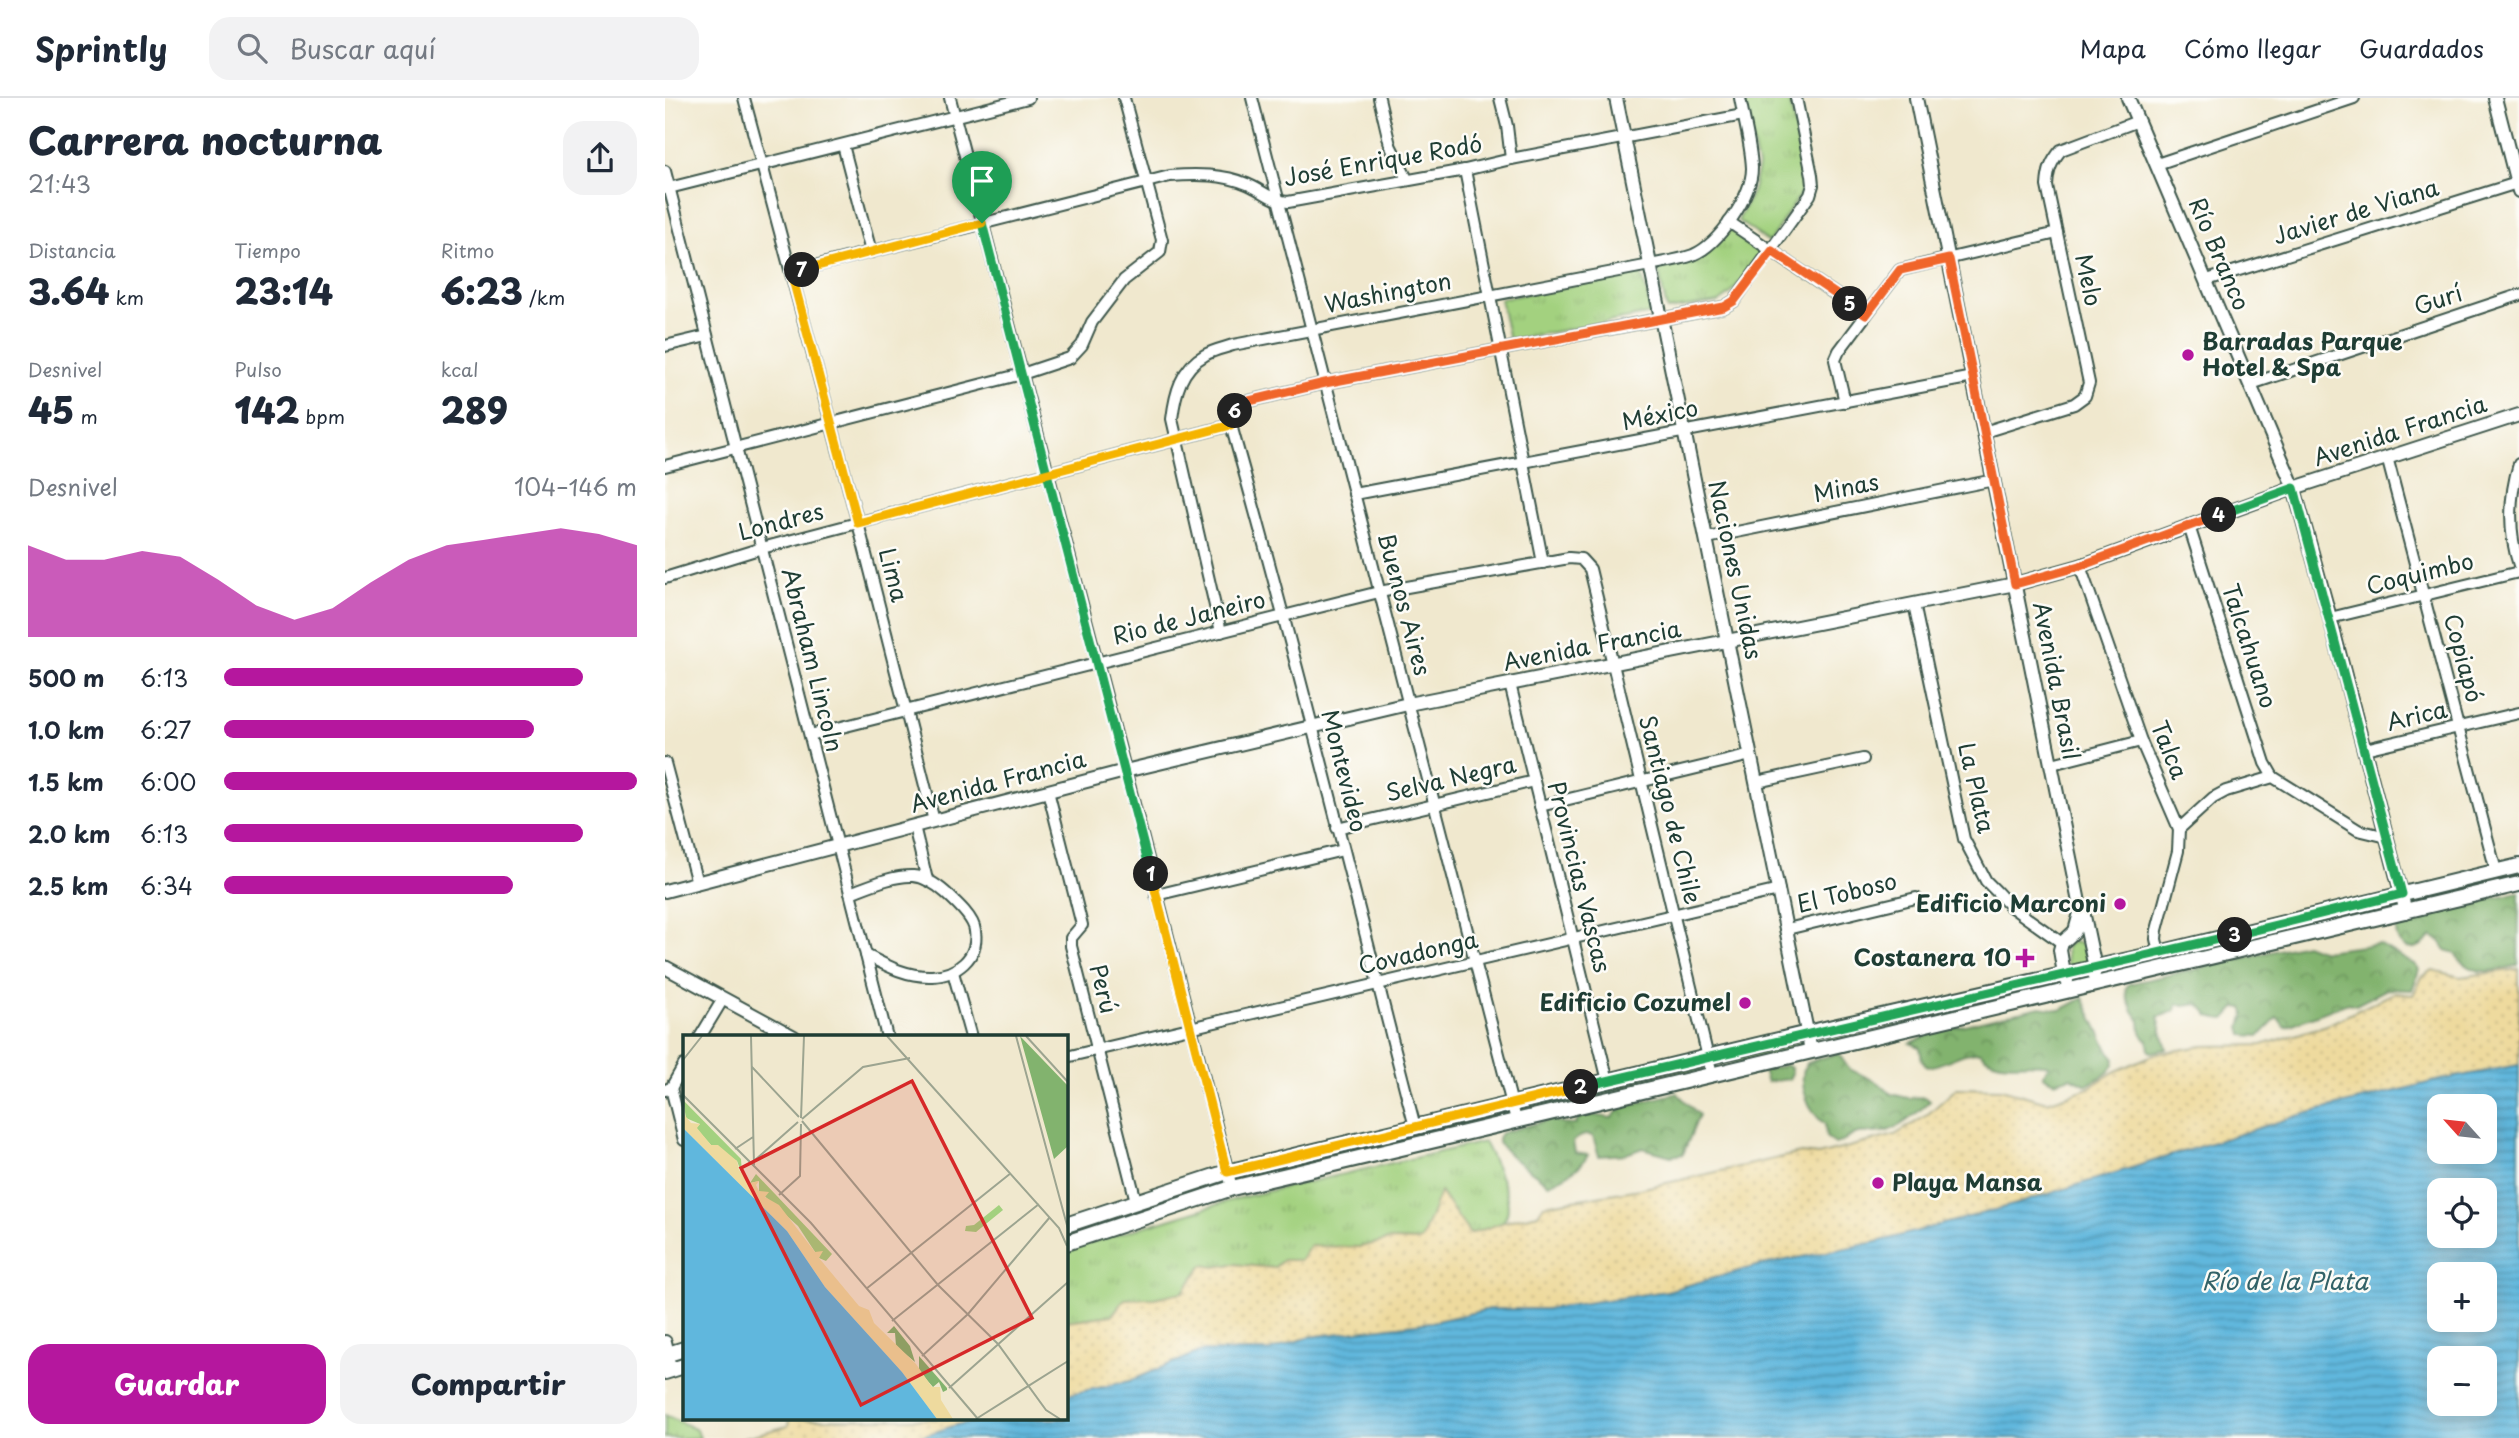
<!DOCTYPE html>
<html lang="es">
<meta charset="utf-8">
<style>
body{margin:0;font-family:"Playpen Sans",sans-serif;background:#f2f2f3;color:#1f2937;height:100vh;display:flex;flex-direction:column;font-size:26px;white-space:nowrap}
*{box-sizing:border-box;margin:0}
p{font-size:23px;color:#747a83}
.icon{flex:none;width:38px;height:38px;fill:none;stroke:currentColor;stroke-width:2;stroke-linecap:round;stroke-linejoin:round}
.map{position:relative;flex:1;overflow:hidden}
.side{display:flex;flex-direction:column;background:#fff;width:665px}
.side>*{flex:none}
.needle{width:46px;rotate:297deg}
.fabs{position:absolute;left:1762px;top:996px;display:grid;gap:14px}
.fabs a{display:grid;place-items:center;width:70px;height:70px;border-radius:14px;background:#fff;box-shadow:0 4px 18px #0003;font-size:35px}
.pin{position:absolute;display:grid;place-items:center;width:60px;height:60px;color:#fff;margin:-72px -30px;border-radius:50% 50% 50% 0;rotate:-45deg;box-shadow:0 0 7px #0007}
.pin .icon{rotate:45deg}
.km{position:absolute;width:35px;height:35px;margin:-18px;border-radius:50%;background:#222;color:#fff;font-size:19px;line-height:35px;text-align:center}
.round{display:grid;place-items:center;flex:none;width:74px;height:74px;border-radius:21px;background:#f2f2f3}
.head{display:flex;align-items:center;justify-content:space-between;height:119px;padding:0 28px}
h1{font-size:38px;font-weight:800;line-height:52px}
.metrics{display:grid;grid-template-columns:repeat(3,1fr);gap:10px;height:119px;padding:7px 28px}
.metrics div{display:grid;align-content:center}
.metrics b{font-size:35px;font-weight:800}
.metrics small{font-size:19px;font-weight:400}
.metrics p{font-size:19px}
.chart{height:196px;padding:14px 28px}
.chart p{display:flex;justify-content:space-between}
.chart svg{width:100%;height:126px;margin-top:7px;fill:#b5179e;opacity:.7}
.cta{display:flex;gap:14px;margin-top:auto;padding:14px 28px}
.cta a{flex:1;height:80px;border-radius:21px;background:#b5179e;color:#fff;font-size:28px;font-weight:800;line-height:80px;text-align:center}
.cta a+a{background:#f2f2f3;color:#1f2937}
ul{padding:0 28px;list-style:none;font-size:23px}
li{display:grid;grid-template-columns:112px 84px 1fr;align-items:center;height:52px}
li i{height:18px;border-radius:9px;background:#b5179e}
header{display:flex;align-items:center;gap:42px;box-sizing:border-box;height:98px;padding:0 35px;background:#fff;border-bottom:2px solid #e0e1e3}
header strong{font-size:33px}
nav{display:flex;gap:38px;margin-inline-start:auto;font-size:24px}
.search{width:490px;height:63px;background:#f2f2f3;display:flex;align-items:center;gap:18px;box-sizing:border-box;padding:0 24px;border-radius:21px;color:#747a83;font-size:26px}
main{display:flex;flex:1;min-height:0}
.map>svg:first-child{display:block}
</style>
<header>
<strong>Sprintly</strong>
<div class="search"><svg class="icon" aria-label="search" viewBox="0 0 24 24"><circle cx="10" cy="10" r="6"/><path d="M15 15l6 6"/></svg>Buscar aquí</div>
<nav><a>Mapa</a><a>Cómo llegar</a><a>Guardados</a></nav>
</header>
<main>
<section class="side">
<div class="head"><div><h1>Carrera nocturna</h1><p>21:43</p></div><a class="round"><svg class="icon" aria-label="share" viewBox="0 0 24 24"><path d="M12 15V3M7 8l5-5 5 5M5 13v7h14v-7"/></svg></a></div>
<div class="metrics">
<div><p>Distancia</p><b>3.64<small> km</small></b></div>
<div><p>Tiempo</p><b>23:14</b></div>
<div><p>Ritmo</p><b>6:23<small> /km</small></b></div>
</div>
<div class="metrics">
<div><p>Desnivel</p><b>45<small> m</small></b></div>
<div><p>Pulso</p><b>142<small> bpm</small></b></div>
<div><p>kcal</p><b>289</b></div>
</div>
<div class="chart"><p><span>Desnivel</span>104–146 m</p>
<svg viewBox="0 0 160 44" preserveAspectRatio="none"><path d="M0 44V12L10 17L20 17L30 14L40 16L50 24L60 33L70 38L80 34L90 25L100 17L110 12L120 10L130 8L140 6L150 8L160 12V44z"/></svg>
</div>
<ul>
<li><b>500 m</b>6:13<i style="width:87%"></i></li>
<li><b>1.0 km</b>6:27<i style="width:75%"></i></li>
<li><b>1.5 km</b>6:00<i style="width:100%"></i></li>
<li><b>2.0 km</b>6:13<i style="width:87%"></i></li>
<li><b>2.5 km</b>6:34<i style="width:70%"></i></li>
</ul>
<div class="cta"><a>Guardar</a><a>Compartir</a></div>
</section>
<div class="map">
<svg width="1854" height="1340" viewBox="0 0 1854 1340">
<defs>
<pattern id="grass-tufts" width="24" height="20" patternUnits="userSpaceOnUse" patternTransform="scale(1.75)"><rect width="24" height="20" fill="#a3d17f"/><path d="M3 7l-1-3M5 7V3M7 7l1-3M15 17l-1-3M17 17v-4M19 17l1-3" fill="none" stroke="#8cb46e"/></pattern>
<pattern id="forest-crowns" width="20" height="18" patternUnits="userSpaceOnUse" patternTransform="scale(1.75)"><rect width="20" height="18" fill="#82b36e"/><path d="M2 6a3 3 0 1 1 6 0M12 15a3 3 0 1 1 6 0" fill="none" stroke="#6a935b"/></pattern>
<pattern id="sand-dots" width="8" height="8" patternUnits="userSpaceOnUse" patternTransform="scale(1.75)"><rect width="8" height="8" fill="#eeda9e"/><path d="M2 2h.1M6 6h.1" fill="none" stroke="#ccbc89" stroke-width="1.8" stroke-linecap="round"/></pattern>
<pattern id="water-rules" width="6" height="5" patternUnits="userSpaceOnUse" patternTransform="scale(1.75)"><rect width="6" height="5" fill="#60b7dd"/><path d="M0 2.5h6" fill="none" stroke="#4f96b4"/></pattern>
</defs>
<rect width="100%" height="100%" fill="#fdfcf7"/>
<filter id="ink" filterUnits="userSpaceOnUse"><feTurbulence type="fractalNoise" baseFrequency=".0143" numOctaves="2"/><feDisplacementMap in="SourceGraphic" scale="14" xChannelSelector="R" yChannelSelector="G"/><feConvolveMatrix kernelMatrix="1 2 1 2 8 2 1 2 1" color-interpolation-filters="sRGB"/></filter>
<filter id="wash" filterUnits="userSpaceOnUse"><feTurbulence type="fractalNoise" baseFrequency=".00686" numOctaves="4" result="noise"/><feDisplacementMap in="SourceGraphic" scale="28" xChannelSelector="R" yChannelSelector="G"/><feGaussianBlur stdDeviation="1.57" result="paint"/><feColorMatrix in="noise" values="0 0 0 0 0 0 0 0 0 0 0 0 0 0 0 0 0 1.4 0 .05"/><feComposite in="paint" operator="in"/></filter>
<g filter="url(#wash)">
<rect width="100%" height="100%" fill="#f0e8ce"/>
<g fill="url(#grass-tufts)" stroke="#61875a" stroke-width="2">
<polygon points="1078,0 1124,0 1140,79 1139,90 1104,144 1073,123 1088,92 1093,68"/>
<path d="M1064 131 1099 153 1065 196 1054 204 1002 212 993 171C1029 162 1040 161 1064 131Z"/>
<polygon points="976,174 987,216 844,242 835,201"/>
<polygon points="1854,773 1854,780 1763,801 1753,800"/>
<polygon points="1726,805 1727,808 1721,811 1439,878 1435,876 1437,871"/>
<path d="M1408 844C1420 845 1426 855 1420 865L1404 869 1402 866 1401 848Z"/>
<polygon points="1394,881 1398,886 1396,888 1164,943 1161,941 1162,937"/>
<polygon points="1134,943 1137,944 1136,949 1071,965 1068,964 1067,961 1068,958"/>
<polygon points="1037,966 1039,971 1037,973 869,1012 861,1011"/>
<polygon points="835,1015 835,1018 829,1022 584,1080 575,1078"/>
<path d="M819 1044C827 1061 856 1111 836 1125 828 1131 814 1133 804 1136L776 1095 756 1143 724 1142 695 1149H673L636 1162H618L609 1170 568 1166 550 1169 538 1167 518 1194 489 1200 460 1201 447 1217 401 1223V1152L574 1100Z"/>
<polygon points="552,1083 552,1088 401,1138 401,1131"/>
<polygon points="0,1317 32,1332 35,1340 0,1340"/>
</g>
<g fill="url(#forest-crowns)" stroke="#507851" stroke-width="2">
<path d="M1854 794 1853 867C1829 874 1805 880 1790 855L1781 852 1775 843 1767 838C1749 859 1726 853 1732 822Z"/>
<path d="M1640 846 1658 853 1714 846 1750 867 1754 872 1747 892 1722 891 1691 907 1683 905 1620 929 1612 919C1607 927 1601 930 1595 938L1578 937 1576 928 1580 915 1578 910 1571 909 1560 921C1536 919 1547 915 1533 906L1519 908 1512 906 1510 913 1493 919 1502 951 1487 954 1484 953 1483 942 1480 941 1476 934 1475 923 1468 913 1462 899 1461 890 1464 886Z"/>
<path d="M1418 900 1444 954 1450 961C1449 975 1433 980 1422 987L1406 979 1389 984 1378 978 1384 967C1361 961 1333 974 1315 954 1296 953 1281 967 1262 969L1257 963 1255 949 1245 945 1274 933 1375 909 1396 912Z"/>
<path d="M1173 955 1184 971 1214 985 1226 996 1243 1000 1260 999 1265 1003C1253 1014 1235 1031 1218 1034 1209 1036 1199 1033 1190 1036 1183 1039 1178 1044 1170 1046L1161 1039 1160 1026C1143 1013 1132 985 1141 965Z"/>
<polygon points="1121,967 1126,970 1127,975 1124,981 1102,984 1098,973"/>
<path d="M1012 995 1034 1017 1018 1056 1006 1058 978 1050 961 1056 934 1058 928 1038C920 1035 914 1038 908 1044L910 1055 923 1057C915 1072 899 1079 884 1086L849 1061 833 1045V1040L836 1035 887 1021 898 1026 910 1027 915 1018 922 1016 946 1020 957 1009Z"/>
</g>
<g fill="url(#sand-dots)" stroke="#868c69" stroke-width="2">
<polygon points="1854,871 1854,967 1775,982 1632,1018 1352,1106 1212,1144 1092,1168 1002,1193 881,1211 825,1211 767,1224 644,1239 605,1253 537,1253 465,1283 401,1297 401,1223 447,1217 460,1201 489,1200 518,1194 538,1167 550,1169 568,1166 609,1170 618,1162 636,1162 645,1148 695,1149 724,1142 756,1143 775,1094 805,1136 842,1123 873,1116 879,1107 975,1091 1136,1055 1153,1057 1230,1037 1262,1017 1292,990 1336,991 1382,1004 1421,991 1449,974 1490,956 1538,948 1597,947 1662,927 1729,895 1748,897 1757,879 1768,872 1795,879"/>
<polygon points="124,1321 330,1321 295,1326 251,1340 77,1340 123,1328"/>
</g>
<path fill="url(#water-rules)" stroke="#407a88" stroke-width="2" fill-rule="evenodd" d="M1854 967V1340H251L295 1326 330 1321H401V1297L465 1283 537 1253H605L644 1239 767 1224 825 1211H881L1002 1193 1092 1168 1212 1144 1352 1106 1632 1018 1775 982ZM1774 1008H1820V1054H1774ZM1774 1092H1820V1138H1774ZM1774 1176H1820V1222H1774ZM1774 1260H1820V1306H1774Z"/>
</g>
<g filter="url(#ink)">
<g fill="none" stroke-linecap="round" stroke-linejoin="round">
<g stroke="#3e574b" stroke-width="14">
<g id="minor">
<polyline points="79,0 193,425 269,723"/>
<polyline points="285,0 465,690 567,1090"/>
<polyline points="587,0 851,1022"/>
<polyline points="714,0 725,47 742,81"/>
<polyline points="835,0 842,28 846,61"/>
<polyline points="178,47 206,154"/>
<polyline points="1492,66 1689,0"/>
<polyline points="800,72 878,465"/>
<polyline points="0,73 222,939"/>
<polyline points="0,91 363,0"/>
<polyline points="1064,124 1201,217"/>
<path d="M126 174 505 78C532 76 558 76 582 86 597 92 607 103 623 104L800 72 846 61 1078 17"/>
<polyline points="1542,182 1852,85"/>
<polyline points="0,248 42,238"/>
<polyline points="1586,286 1854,197"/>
<polyline points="1180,304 1170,262 1174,253 1235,172 1392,135"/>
<path d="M566 327C632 560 689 795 750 1029"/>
<path d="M1319 334 1409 306 1420 298 1424 285 1382 88C1383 72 1386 64 1396 52L1473 23"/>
<polyline points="1722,359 1831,773"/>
<path d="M1854 366C1844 398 1843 435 1854 467"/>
<polyline points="0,368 357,276 405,260 417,247 427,224 459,182 495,154 497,142 459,0"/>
<polyline points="689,396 1308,279"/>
<polyline points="1524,428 1600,665 1608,679"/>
<polyline points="1042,440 1329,382"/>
<polyline points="1415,468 1476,643 1514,731 1513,753 1492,832 1491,841 1494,855"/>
<polyline points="0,480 97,450 566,327 570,314 580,304 660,285 1059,209 1069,203 1145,97 1148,87 1147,77 1131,0"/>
<polyline points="1249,506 1299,741 1321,783 1332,794 1345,808 1397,845"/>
<polyline points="1665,520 1854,474"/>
<path d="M556 534 507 321C510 296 516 270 540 257 548 252 559 250 568 247L985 167C999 164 1014 162 1028 157 1054 146 1087 98 1087 70 1086 47 1079 22 1075 0"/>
<polyline points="845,586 943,983"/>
<polyline points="145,637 714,494 904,460 916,461 925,471 1047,976"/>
<polyline points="1700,651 1854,615"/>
<polyline points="0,665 32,785"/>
<polyline points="1387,666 1476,643"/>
<polyline points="1092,684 1198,661"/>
<polyline points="383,693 417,827 406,840 406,848 471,1103"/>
<polyline points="875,708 1086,657"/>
<polyline points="249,728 262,782"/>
<polyline points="672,730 869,683"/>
<polyline points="1514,731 1548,700 1561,693 1608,679 1693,732 1722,739"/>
<path d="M185 795C204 788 228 777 248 778 261 779 272 787 281 795 291 804 309 820 310 833 314 860 291 877 267 878 242 879 222 868 201 857"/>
<polyline points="491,797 678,752"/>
<polyline points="1122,831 1251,800"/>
<polyline points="288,874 306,939"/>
<polyline points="35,939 58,901"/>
<polyline points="401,959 1114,792"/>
<polyline points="6,990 19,1042"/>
<polyline points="0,992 6,990 19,967"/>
</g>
</g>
<g stroke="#3e574b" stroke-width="16">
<g id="tertiary">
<polyline points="951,0 1146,953"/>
<polyline points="1251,0 1416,814 1419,818 1430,870 1429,876"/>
<polyline points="1463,0 1629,390 1665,520 1741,814"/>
<polyline points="1830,0 1854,93"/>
<polyline points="0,793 460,673 743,606 1350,486 1415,468 1629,390 1854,317"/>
<polyline points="0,869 129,939"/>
<polyline points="1402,883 1399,876 1395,852 1397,845 1410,833 1415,815"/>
<polyline points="0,1244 3,1256 3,1272"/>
</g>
</g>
<g stroke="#3e574b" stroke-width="18">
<g id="secondary">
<polyline points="401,1127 562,1074 1168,929 1494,855 1854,768"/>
<polyline points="401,1145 567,1090 1854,786"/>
<polyline points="0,1257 19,1251"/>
<polyline points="0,1274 19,1268"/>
</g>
</g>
<use href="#minor" stroke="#fff" stroke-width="10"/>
<use href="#tertiary" stroke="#fff" stroke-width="12"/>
<use href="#secondary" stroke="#fff" stroke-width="14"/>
</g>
</g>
<g fill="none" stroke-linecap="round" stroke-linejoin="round" filter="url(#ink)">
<g stroke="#fff" stroke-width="14">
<polyline id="split-1" points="317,125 486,776"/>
</g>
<g stroke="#fff" stroke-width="14">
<polyline id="split-2" points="486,776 562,1074 916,989"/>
</g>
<g stroke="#fff" stroke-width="14">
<polyline id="split-3" points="916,989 1570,837"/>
</g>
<g stroke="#fff" stroke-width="14">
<polyline id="split-4" points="1554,417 1629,390 1737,796 1570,837"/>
</g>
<g stroke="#fff" stroke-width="14">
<polyline id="split-5" points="1185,206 1201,217 1235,172 1284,161 1350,486 1415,468 1554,417"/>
</g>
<g stroke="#fff" stroke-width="14">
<polyline id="split-6" points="570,313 580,304 660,285 1059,209 1069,203 1107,153 1185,206"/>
</g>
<g stroke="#fff" stroke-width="14">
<polyline id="split-7" points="137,172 126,174 193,425 566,327 570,313"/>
</g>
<g stroke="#fff" stroke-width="14">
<polyline id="split-8" points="137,172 317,125"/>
</g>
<use href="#split-1" stroke="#22a559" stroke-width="9"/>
<use href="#split-2" stroke="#f5b400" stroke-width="9"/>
<use href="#split-3" stroke="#22a559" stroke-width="9"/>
<use href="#split-4" stroke="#22a559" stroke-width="9"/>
<use href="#split-5" stroke="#f0652b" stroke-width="9"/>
<use href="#split-6" stroke="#f0652b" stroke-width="9"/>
<use href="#split-7" stroke="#f5b400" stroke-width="9"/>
<use href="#split-8" stroke="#f5b400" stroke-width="9"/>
</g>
<g fill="#b5179e" stroke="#fdfcf7" stroke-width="2.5">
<circle cx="1523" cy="257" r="7"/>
<circle cx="1455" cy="806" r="7"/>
<path d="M1356.5 849.5h7v7h7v7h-7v7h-7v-7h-7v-7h7z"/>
<circle cx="1080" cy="905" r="7"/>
<circle cx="1213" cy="1085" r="7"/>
</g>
<g text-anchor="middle" stroke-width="5" stroke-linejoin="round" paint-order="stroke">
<g font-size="23" fill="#1f3d34" stroke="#fdfcf7">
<text transform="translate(718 63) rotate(-10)" y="8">José Enrique Rodó</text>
<text transform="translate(1691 114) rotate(-17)" y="8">Javier de Viana</text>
<text transform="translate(1554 156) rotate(67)" y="8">Río Branco</text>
<text transform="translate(1423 182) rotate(78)" y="8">Melo</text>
<text transform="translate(723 195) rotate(-11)" y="8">Washington</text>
<text transform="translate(1773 202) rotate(-18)" y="8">Gurí</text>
<text transform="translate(995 317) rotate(-11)" y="8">México</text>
<text transform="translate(1735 333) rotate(-18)" y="8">Avenida Francia</text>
<text transform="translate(1181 390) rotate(-11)" y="8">Minas</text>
<text transform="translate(116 424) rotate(-15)" y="8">Londres</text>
<text transform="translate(1070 472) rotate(78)" y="8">Naciones Unidas</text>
<text transform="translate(1755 476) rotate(-14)" y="8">Coquimbo</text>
<text transform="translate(228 477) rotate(75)" y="8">Lima</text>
<text transform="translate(739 506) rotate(75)" y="8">Buenos Aires</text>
<text transform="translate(524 520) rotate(-14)" y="8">Rio de Janeiro</text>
<text transform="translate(927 548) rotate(-11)" y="8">Avenida Francia</text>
<text transform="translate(1584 548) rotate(72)" y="8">Talcahuano</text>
<text transform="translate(1798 560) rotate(75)" y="8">Copiapó</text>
<text transform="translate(147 562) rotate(76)" y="8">Abraham Lincoln</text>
<text transform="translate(1391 583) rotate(79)" y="8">Avenida Brasil</text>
<text transform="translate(1752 618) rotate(-13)" y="8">Arica</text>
<text transform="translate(1504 652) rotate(68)" y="8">Talca</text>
<text transform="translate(679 673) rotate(76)" y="8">Montevideo</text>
<text transform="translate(786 681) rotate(-13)" y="8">Selva Negra</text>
<text transform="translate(333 684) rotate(-15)" y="8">Avenida Francia</text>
<text transform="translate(1311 690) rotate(77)" y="8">La Plata</text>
<text transform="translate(1005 712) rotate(76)" y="8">Santiago de Chile</text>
<text transform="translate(914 779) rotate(76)" y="8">Provincias Vascas</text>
<text transform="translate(1182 795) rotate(-14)" y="8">El Toboso</text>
<text transform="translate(753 855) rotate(-13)" y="8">Covadonga</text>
<text transform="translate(438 891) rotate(76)" y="8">Perú</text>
</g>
<g font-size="23" font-weight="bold" fill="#1f3d34" stroke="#fdfcf7" text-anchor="end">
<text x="1537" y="252" text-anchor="start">Barradas Parque<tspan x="1537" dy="26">Hotel &amp; Spa</tspan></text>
<text x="1441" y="814">Edificio Marconi</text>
<text x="1346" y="868">Costanera 10</text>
<text x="1066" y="913">Edificio Cozumel</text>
<text x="1227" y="1093" text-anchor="start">Playa Mansa</text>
</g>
<g font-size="24" font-style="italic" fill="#326267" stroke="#fdfcf7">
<text x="1620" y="1192">Río de la Plata</text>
</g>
</g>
<g transform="translate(18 937)">
<rect width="385" height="385" fill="#f0e8ce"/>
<path d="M0 65 58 124 59 139 54 126 28 110 13 93 17 89 3 83ZM73 139 149 219 143 226 136 223 115 191 76 156V146L67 148ZM316 170 320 175 293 197 282 196 283 191 291 190Z" fill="#a3d17f"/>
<path d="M337 1 385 51V111L371 124ZM211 291 227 311 232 327 213 311 212 298H204ZM236 321 264 353V355L260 357 256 347 250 352 236 336Z" fill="#82b36e"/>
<path d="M0 78 8 88 17 89 14 93 28 110H35L54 126 56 135 67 148 76 146 73 150 76 156 86 157 82 162 96 170 132 217 140 216 136 223 176 271 186 275 191 288 233 329 249 352H257L258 365 270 384H254L219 337 142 252 104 196 0 93Z" fill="#eeda9e"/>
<path d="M0 93 104 196 142 252 219 337 254 384H0Z" fill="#60b7dd"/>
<path fill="none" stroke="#9ca490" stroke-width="2" d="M68 1 71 130M204 1 376 193 384 211M333 1 385 194M343 1 385 47M0 25 19 1M69 32 116 82M0 60 128 188 295 384M118 83 121 1M119 84 180 32 227 23M119 86 255 250 315 309 363 375 377 384M52 114 70 102M72 125 115 87M96 160 117 141 118 89M183 254 328 138M209 286 356 169M239 321 285 279 367 182M266 353 385 247M293 384 385 326"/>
<path fill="#d62828" fill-opacity="0.15" stroke="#d62828" stroke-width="3.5" d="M229 46 349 283 178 370 58 133Z"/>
<rect width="385" height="385" fill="none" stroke="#1f3d34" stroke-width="3.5"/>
</g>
</svg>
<div class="fabs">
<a><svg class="needle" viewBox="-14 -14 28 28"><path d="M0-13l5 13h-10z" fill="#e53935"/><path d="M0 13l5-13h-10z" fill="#747a83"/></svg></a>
<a><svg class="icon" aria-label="locate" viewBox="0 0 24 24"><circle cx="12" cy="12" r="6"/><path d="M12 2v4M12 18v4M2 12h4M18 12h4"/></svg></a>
<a>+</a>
<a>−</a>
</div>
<div class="pin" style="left:317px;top:125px;background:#1e9e55"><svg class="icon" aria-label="arrive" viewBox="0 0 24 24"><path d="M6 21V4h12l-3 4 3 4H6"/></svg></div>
<b class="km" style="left:486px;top:776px">1</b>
<b class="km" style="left:916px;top:989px">2</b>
<b class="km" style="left:1570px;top:837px">3</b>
<b class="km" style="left:1554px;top:417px">4</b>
<b class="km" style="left:1185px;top:206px">5</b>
<b class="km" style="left:570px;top:313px">6</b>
<b class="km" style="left:137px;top:172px">7</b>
</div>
</main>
